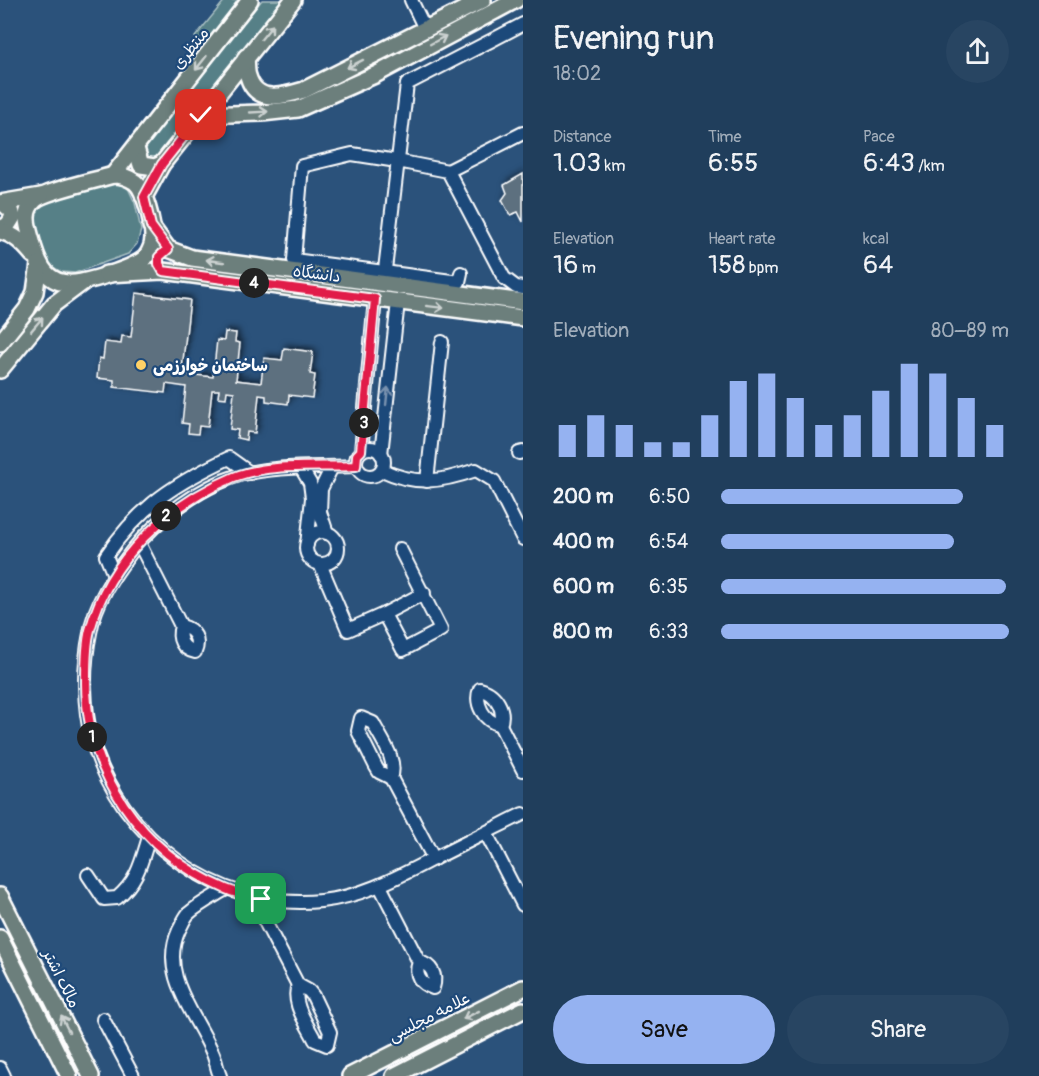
<!DOCTYPE html>
<meta charset="utf-8">
<style>
body{margin:0;font-family:Pangolin,"Playpen Sans Arabic",sans-serif;background:#284562;color:#f1f3f6;height:100vh;display:flex;flex-direction:column;font-size:22px;white-space:nowrap}
*{box-sizing:border-box;margin:0}
p{font-size:20px;color:#a2aebb}
.icon{flex:none;width:33px;height:33px;fill:none;stroke:currentColor;stroke-width:2;stroke-linecap:round;stroke-linejoin:round}
.map{position:relative;flex:1;overflow:hidden}
.drawer{display:flex;flex-direction:column;background:#203e5c;width:516px}
.drawer>*{flex:none}
.pin{position:absolute;display:grid;place-items:center;width:51px;height:51px;color:#fff;margin:-26px;border-radius:12px;box-shadow:0 3px 9px #0006}
.km{position:absolute;width:30px;height:30px;margin:-15px;border-radius:50%;background:#222;color:#fff;font-size:16px;line-height:30px;text-align:center}
.round{display:grid;place-items:center;flex:none;width:63px;height:63px;border-radius:32px;background:#284562}
.headline{display:flex;align-items:center;justify-content:space-between;height:102px;padding:0 30px}
h1{font-size:33px;font-weight:600;line-height:45px}
.figures{display:grid;grid-template-columns:repeat(3,1fr);gap:9px;height:102px;padding:6px 30px}
.figures div{display:grid;align-content:center}
.figures b{font-size:26px;font-weight:600}
.figures small{font-size:16px;font-weight:400}
.figures p{font-size:16px}
.chart{height:168px;padding:12px 30px}
.chart p{display:flex;justify-content:space-between}
.chart svg{width:100%;height:108px;margin-top:6px;stroke:#95b2f1;stroke-width:6}
.action{display:flex;gap:12px;margin-top:auto;padding:12px 30px}
.action a{flex:1;height:69px;border-radius:36px;background:#95b2f1;color:#111;font-size:24px;font-weight:600;line-height:69px;text-align:center}
.action a+a{background:#284562;color:#f1f3f6}
ul{padding:0 30px;list-style:none;font-size:20px}
li{display:grid;grid-template-columns:96px 72px 1fr;align-items:center;height:45px}
li i{height:15px;border-radius:8px;background:#95b2f1}
main{display:flex;flex:1;min-height:0}
.map>svg:first-child{display:block}
</style>
<main>
<div class="map">
<svg width="523" height="1076" viewBox="0 0 523 1076">
<defs>
<filter id="shadow"><feDropShadow dx="2.5" dy="-2.5" stdDeviation="3" flood-color="#0009"/></filter>
</defs>
<rect width="100%" height="100%" fill="#2b527b"/>
<filter id="ink" filterUnits="userSpaceOnUse"><feTurbulence type="fractalNoise" baseFrequency=".0167" numOctaves="2"/><feDisplacementMap in="SourceGraphic" scale="12" xChannelSelector="R" yChannelSelector="G"/><feConvolveMatrix kernelMatrix="1 2 1 2 8 2 1 2 1" color-interpolation-filters="sRGB"/></filter>
<g filter="url(#ink)">
<g fill="#568087" stroke="#aac0c3" stroke-width="1.5">
<polygon points="225,0 243,0 207,45 195,37"/>
<polygon points="262,0 290,0 160,163 143,163 140,148"/>
<polygon points="116,181 127,186 135,203 141,230 137,244 128,254 75,273 61,272 50,265 45,257 34,219 37,206 43,199"/>
</g>
<g fill="#5d707f" stroke="#fff" stroke-width="1.5" filter="url(#shadow)">
<polygon points="523,174 523,222 518,212 510,215 502,200 507,193 504,185"/>
<polygon points="136,293 190,300 182,369 188,370 187,374 213,377 217,340 224,341 225,332 236,333 235,342 240,343 236,380 261,383 264,358 282,360 284,348 313,352 310,374 315,375 312,398 289,395 288,404 266,401 266,396 259,395 255,433 247,432 246,440 237,438 238,430 230,429 234,392 227,391 226,398 218,397 219,390 212,390 208,427 199,426 198,434 188,433 189,424 182,423 186,387 166,384 165,393 114,387 114,380 97,378 99,358 103,359 105,342 121,344 122,336 131,337"/>
</g>
<g fill="none" stroke-linecap="round" stroke-linejoin="round">
<g stroke="#fff" stroke-width="16">
<g id="minor">
<polyline points="411,0 425,29"/>
<polyline points="448,171 523,133"/>
<polyline points="461,273 459,282 294,260 302,166 352,154 397,161 448,171 504,278 516,287 523,288"/>
<polyline points="384,278 407,84 523,24"/>
<circle cx="370" cy="462" r="14"/>
<polyline points="361,451 375,299"/>
<polyline points="519,453 523,452"/>
<polyline points="381,454 398,302"/>
<path d="M356 466C317 468 277 465 239 475 200 487 157 519 132 551 114 575 95 602 90 633 83 667 83 706 92 740 120 838 218 912 321 901 361 897 396 878 431 860 462 845 492 829 523 814"/>
<polyline points="301,468 310,483 312,498 307,545"/>
<path d="M382 470C416 486 441 482 476 470L494 481 523 539"/>
<polyline points="427,481 442,342"/>
<circle cx="322" cy="548" r="16"/>
<polyline points="327,533 320,512 321,489 332,467"/>
<polyline points="139,543 181,626"/>
<polyline points="320,564 348,630 384,614 403,650 441,630 400,549"/>
<path d="M114 575 106 556C139 506 176 483 229 458L250 473"/>
<polyline points="384,614 424,593"/>
<path d="M181 626C195 629 200 640 195 652 182 649 177 639 181 626Z"/>
<path d="M480 689C496 693 506 710 500 725 484 721 474 704 480 689Z"/>
<path d="M361 718 373 723C381 739 398 760 391 778L379 772 376 767 358 731Z"/>
<polyline points="500,725 523,770"/>
<polyline points="391,778 434,859"/>
<polyline points="486,833 523,905"/>
<path d="M88 875 104 899 117 898C138 880 141 863 149 837"/>
<polyline points="380,886 419,962"/>
<polyline points="261,899 261,914 298,985"/>
<path d="M419 962C432 965 437 975 433 988 420 984 414 975 419 962Z"/>
<path d="M298 985 309 991 313 996 330 1032 327 1045 315 1040C307 1024 291 1003 298 985Z"/>
<polyline points="103,1019 133,1076"/>
<polyline points="0,1068 4,1076"/>
<path d="M220 1076C217 1069 216 1061 213 1054 197 1015 158 975 179 930 182 925 184 919 188 914 199 904 213 897 226 889"/>
</g>
</g>
<g stroke="#fff" stroke-width="20">
<g id="major">
<path d="M246 57C247 63 246 71 248 76 256 105 284 96 304 90L483 0"/>
<polyline points="201,115 262,113 298,109 377,74 516,0"/>
<polyline points="136,148 141,165 155,167 162,164"/>
<path d="M113 175C121 175 128 177 135 182 145 190 153 224 153 237 153 245 150 252 145 258 134 268 96 279 81 282 47 289 38 265 31 238 27 224 23 211 35 200 45 191 98 180 113 175Z"/>
<polyline points="113,175 250,0"/>
<polyline points="144,197 162,164 293,0"/>
<polyline points="0,203 41,196"/>
<polyline points="151,226 168,249 192,258 523,302"/>
<polyline points="0,229 8,225 13,217 11,210 3,203"/>
<path d="M0 231C15 235 23 243 33 255"/>
<polyline points="106,274 163,271 523,318"/>
<polyline points="0,343 27,309 35,292 39,264"/>
<polyline points="0,370 54,304 82,283"/>
<polyline points="0,896 91,1076"/>
<polyline points="0,938 69,1076"/>
<polyline points="350,1076 523,988"/>
<polyline points="394,1076 523,1010"/>
</g>
</g>
<use href="#minor" stroke="#1f4a7a" stroke-width="12"/>
<use href="#major" stroke="#6c7f7c" stroke-width="15"/>
</g>
<defs><path id="oneway-shaft" d="M-6 0H5M1.5-3L5.5 0L1.5 3" fill="none" stroke-width="1.6" stroke-linecap="round" stroke-linejoin="round" transform="scale(1.5)"/></defs>
<g stroke="#ccd2d1">
<use href="#oneway-shaft" transform="translate(267 32) rotate(-51)"/>
<use href="#oneway-shaft" transform="translate(438 40) rotate(-28)"/>
<use href="#oneway-shaft" transform="translate(201 63) rotate(128)"/>
<use href="#oneway-shaft" transform="translate(355 64) rotate(153)"/>
<use href="#oneway-shaft" transform="translate(259 112) rotate(-3)"/>
<use href="#oneway-shaft" transform="translate(215 261) rotate(-172)"/>
<use href="#oneway-shaft" transform="translate(435 307) rotate(7)"/>
<use href="#oneway-shaft" transform="translate(37 324) rotate(-50)"/>
<use href="#oneway-shaft" transform="translate(471 1015) rotate(153)"/>
<use href="#oneway-shaft" transform="translate(65 1024) rotate(-117)"/>
</g>
<use stroke="#7992af" href="#oneway-shaft" transform="translate(387 396) rotate(-84)"/>
</g>
<g fill="none" stroke-linecap="round" stroke-linejoin="round" filter="url(#ink)">
<g stroke="#fff" stroke-width="12">
<path id="route" d="M201 115 162 164 144 197 151 226 168 249 159 257V264L163 271 375 299 361 451 357 455 356 466C318 468 269 463 234 477 168 505 109 558 90 630 86 645 86 664 86 680 85 771 141 853 226 889 237 894 249 896 261 899"/>
</g>
<use href="#route" stroke="#e11d48" stroke-width="8"/>
</g>
<circle fill="#ffd166" stroke="#1f4a7a" stroke-width="2" cx="141" cy="365" r="6"/>
<g text-anchor="middle" stroke-width="4.5" stroke-linejoin="round" paint-order="stroke">
<g font-size="16" fill="#fff" stroke="#1f4a7a">
<text transform="translate(190 48) rotate(-52)" y="6">منتظری</text>
<text transform="translate(317 273) rotate(7)" y="6">دانشگاه</text>
<text transform="translate(62 978) rotate(63)" y="6">مالک اشتر</text>
<text transform="translate(429 1016) rotate(-27)" y="6">علامه مجلسی</text>
</g>
<g font-size="16" font-weight="bold" fill="#fff" stroke="#1f4a7a" text-anchor="start">
<text x="153" y="371">ساختمان خوارزمی</text>
</g>
</g>
</svg>
<div class="pin" style="left:261px;top:899px;background:#1e9e55"><svg class="icon" aria-label="arrive" viewBox="0 0 24 24"><path d="M6 21V4h12l-3 4 3 4H6"/></svg></div>
<div class="pin" style="left:201px;top:115px;background:#d93025"><svg class="icon" aria-label="check" viewBox="0 0 24 24"><path d="M5 12l5 5 9-10"/></svg></div>
<b class="km" style="left:92px;top:737px">1</b>
<b class="km" style="left:166px;top:516px">2</b>
<b class="km" style="left:364px;top:423px">3</b>
<b class="km" style="left:254px;top:283px">4</b>
</div>
<section class="drawer">
<div class="headline"><div><h1>Evening run</h1><p>18:02</p></div><a class="round"><svg class="icon" aria-label="share" viewBox="0 0 24 24"><path d="M12 15V3M7 8l5-5 5 5M5 13v7h14v-7"/></svg></a></div>
<div class="figures">
<div><p>Distance</p><b>1.03<small> km</small></b></div>
<div><p>Time</p><b>6:55</b></div>
<div><p>Pace</p><b>6:43<small> /km</small></b></div>
</div>
<div class="figures">
<div><p>Elevation</p><b>16<small> m</small></b></div>
<div><p>Heart rate</p><b>158<small> bpm</small></b></div>
<div><p>kcal</p><b>64</b></div>
</div>
<div class="chart"><p><span>Elevation</span>80–89 m</p>
<svg viewBox="0 0 160 44" preserveAspectRatio="none"><path d="M5 44V31M15 44V27M25 44V31M35 44V38M45 44V38M55 44V27M65 44V13M75 44V10M85 44V20M95 44V31M105 44V27M115 44V17M125 44V6M135 44V10M145 44V20M155 44V31"/></svg>
</div>
<ul>
<li><b>200 m</b>6:50<i style="width:84%"></i></li>
<li><b>400 m</b>6:54<i style="width:81%"></i></li>
<li><b>600 m</b>6:35<i style="width:99%"></i></li>
<li><b>800 m</b>6:33<i style="width:100%"></i></li>
</ul>
<div class="action"><a>Save</a><a>Share</a></div>
</section>
</main>
